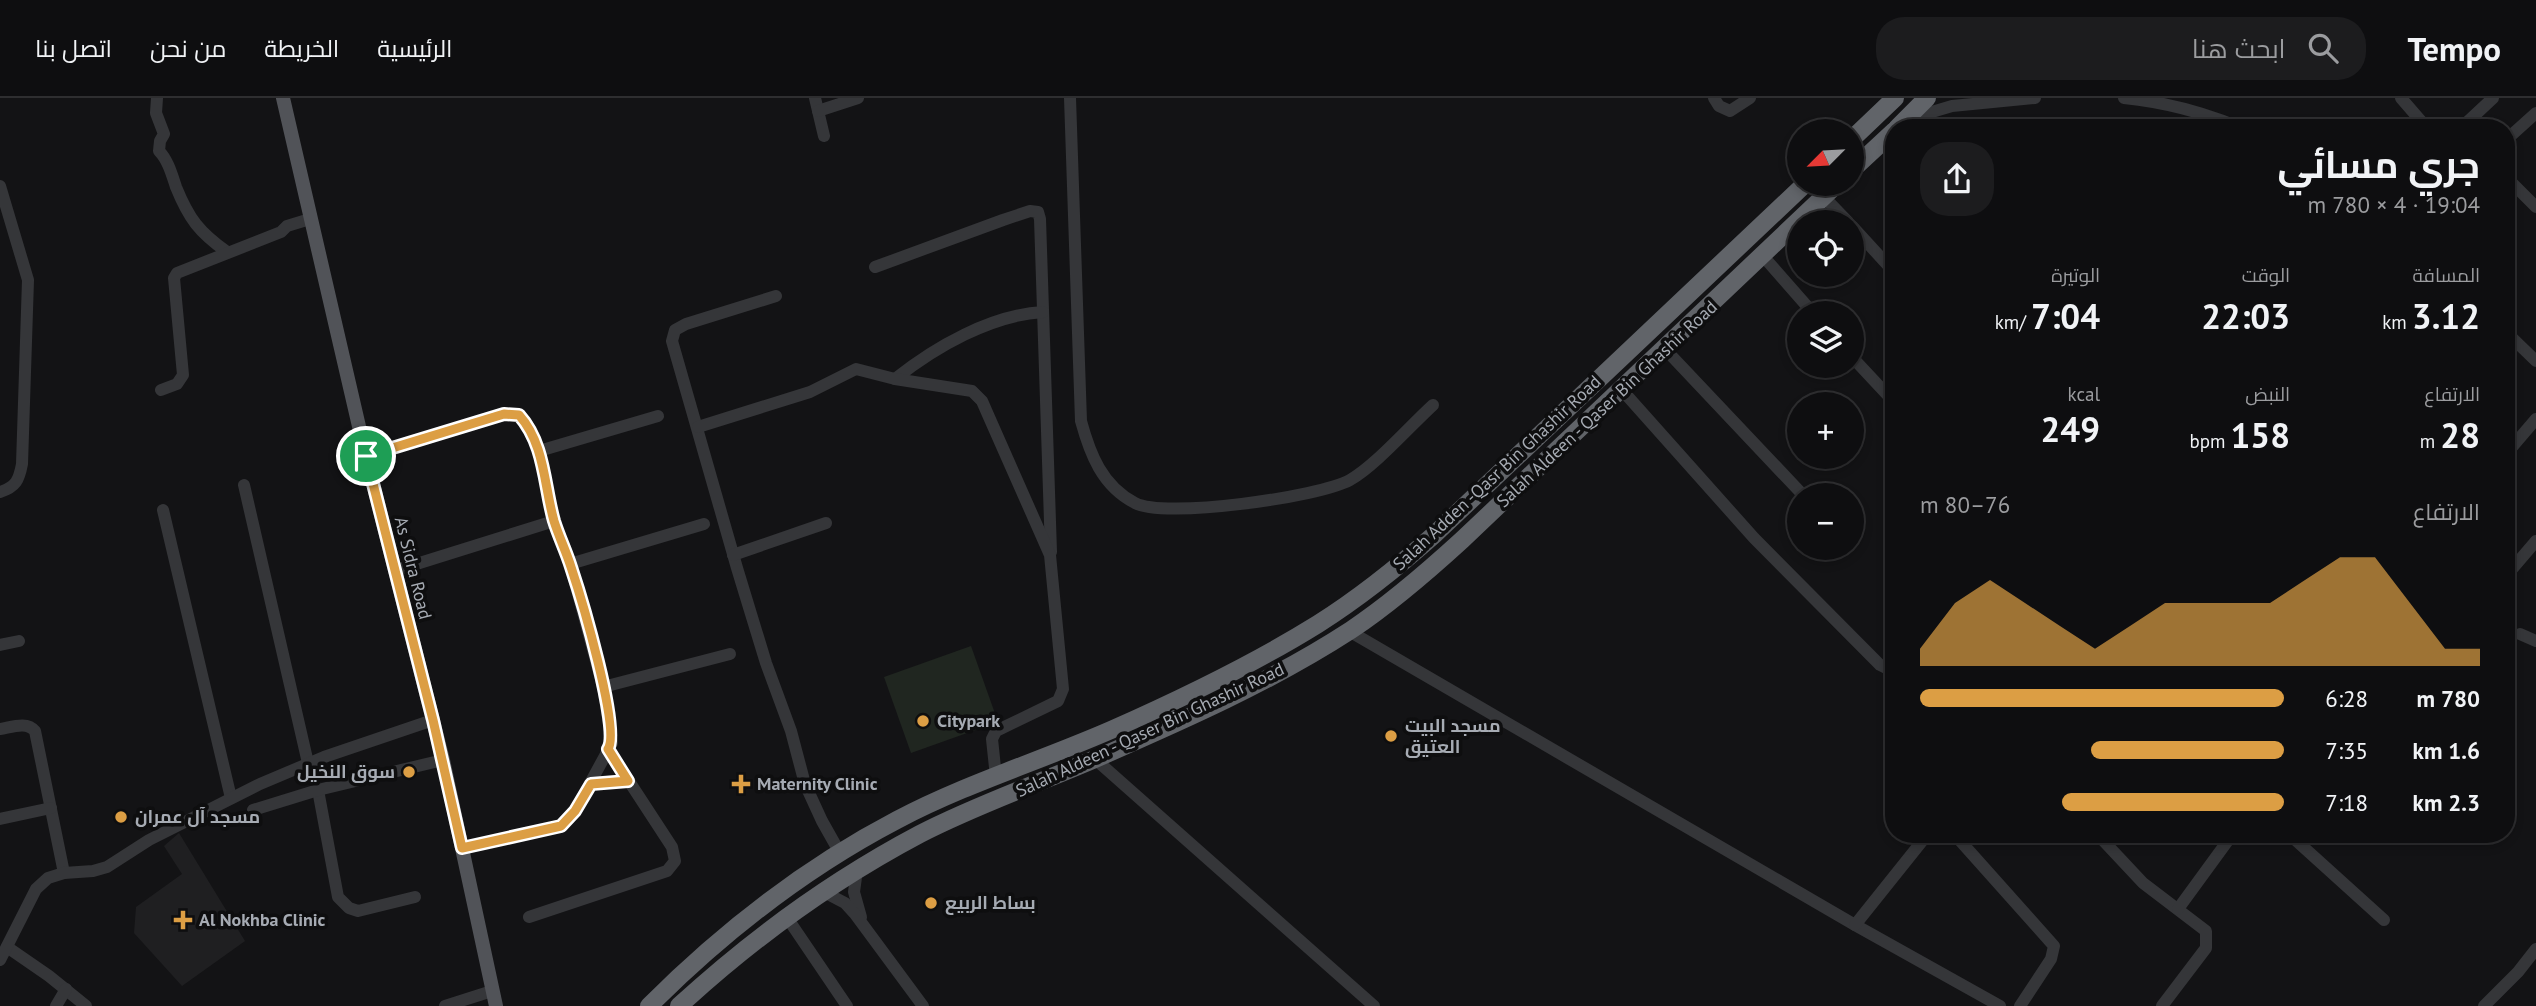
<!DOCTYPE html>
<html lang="ar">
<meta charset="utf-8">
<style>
body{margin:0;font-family:"PT Sans",Cairo,sans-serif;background:#1c1c1e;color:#f1f3f6;direction:rtl;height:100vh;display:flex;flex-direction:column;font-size:26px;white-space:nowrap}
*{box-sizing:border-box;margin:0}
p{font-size:23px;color:#9b9c9f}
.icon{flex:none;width:38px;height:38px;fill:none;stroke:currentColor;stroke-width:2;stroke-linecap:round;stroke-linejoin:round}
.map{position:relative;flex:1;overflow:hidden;direction:ltr}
.drawer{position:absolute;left:1885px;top:21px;width:630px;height:724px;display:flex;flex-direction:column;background:#0e0e10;border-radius:28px;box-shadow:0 4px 10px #0003,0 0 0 2px #2e2e30;direction:rtl}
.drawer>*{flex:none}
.needle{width:46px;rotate:246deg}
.fabs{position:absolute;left:1787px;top:21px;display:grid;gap:14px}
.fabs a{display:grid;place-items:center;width:77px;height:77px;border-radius:50%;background:#0e0e10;box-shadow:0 4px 10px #0003,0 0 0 2px #2e2e30;font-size:35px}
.pin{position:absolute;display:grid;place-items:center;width:60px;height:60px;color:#fff;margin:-30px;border:4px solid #fff;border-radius:50%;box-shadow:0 2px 7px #0007}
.round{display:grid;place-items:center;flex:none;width:74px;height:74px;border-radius:28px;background:#1c1c1e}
.summary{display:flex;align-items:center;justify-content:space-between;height:119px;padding:0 35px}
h1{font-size:38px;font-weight:700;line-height:52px}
.metrics{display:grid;grid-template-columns:repeat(3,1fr);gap:10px;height:119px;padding:7px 35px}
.metrics div{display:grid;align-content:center}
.metrics b{font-size:35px;font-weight:700}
.metrics small{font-size:19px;font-weight:400}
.metrics p{font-size:19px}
.chart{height:196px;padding:14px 35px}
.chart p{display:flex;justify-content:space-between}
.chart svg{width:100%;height:126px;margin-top:7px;fill:#dc9e44;opacity:.7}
ul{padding:0 35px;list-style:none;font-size:23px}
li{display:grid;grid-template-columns:112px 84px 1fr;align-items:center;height:52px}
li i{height:18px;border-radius:9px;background:#dc9e44}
header{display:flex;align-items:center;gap:42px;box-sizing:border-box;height:98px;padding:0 35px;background:#0e0e10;border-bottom:2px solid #2e2e30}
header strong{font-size:33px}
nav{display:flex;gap:38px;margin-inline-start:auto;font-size:24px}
.search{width:490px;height:63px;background:#1c1c1e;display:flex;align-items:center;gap:18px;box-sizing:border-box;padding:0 24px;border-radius:28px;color:#9b9c9f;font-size:26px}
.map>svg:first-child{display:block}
</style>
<header>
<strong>Tempo</strong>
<div class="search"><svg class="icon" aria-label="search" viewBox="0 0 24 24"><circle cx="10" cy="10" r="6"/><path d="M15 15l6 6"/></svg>ابحث هنا</div>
<nav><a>الرئيسية</a><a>الخريطة</a><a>من نحن</a><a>اتصل بنا</a></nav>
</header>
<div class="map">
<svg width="2536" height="908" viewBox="0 0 2536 908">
<rect width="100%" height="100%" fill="#131315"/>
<polygon fill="#1f1f21" points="179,735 245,843 182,888 134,835 136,809 182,776 164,748"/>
<polygon fill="#202620" points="971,548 998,624 911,655 884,579"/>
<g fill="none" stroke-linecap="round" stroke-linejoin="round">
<g stroke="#353639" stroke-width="12">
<path d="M157 0 156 15 164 36 160 43 159 53C168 62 172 77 176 89 189 121 199 134 227 154"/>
<polyline points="815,0 824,38"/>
<path d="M1070 0 1081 323C1090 356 1102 388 1135 405 1164 421 1319 399 1350 382 1375 368 1410 328 1433 307"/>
<polyline points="1714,0 1719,8 1730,13 1750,0"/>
<path d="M2124 0C2164 4 2205 15 2241 30"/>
<polyline points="2401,0 2427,30"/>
<polyline points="818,13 858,0"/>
<polyline points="1905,22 1952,8 2035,0"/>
<polyline points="2461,30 2493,0"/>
<polyline points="2506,42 2536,15"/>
<polyline points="2506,79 2536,109"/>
<path d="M0 88 28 182 22 366C19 382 16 389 0 394"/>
<polyline points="1824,99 1848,124"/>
<polyline points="1852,128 1894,174"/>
<polyline points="1763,158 1813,215"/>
<polyline points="875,169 1003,122 1030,113 1038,114 1040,121 1051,454"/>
<polyline points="776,198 686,226 675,232 672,243 737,470 766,565 791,633 805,686 822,723 840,755"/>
<polyline points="2506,234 2536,263"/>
<polyline points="1665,251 1803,397"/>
<polyline points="1852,259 1894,304"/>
<path d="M895 281C935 249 991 217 1043 214"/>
<polyline points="161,292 177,286 183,277 174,180 177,175 281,134 287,128 310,121"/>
<polyline points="1622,292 1754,440 1880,567 1886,570 1894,568"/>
<polyline points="698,329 810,294 856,271 895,281 972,293 982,303 989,319 1050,457 1063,591 1058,603 996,633 992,641 996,679"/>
<polyline points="539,353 658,318"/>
<polyline points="2506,356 2536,321"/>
<polyline points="366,358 504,316 519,317 527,326 539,353 554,423 570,466 603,589 612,645 575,713 561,728 462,750"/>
<polyline points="244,387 308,665"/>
<polyline points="163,412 231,700"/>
<polyline points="733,457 826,425"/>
<polyline points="570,466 704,426"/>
<polyline points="2512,471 2536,443"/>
<polyline points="394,473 554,423"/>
<polyline points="1349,533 1855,827 2000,908"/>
<polyline points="2520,536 2536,543"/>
<polyline points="0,547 19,543"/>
<polyline points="603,589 730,556"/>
<path d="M0 631C12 629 27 623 35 633L64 775"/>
<polyline points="1095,661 1374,908"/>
<polyline points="591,686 628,683"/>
<polyline points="318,692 338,799 349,810 358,813 415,799"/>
<polyline points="253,712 318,692 443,662"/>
<polyline points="0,721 51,710"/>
<polyline points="1955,737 2054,848 2051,861 2020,908"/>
<polyline points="2098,737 2143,785 2206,833 2206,850 2162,908"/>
<polyline points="2290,737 2384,822"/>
<polyline points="857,772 854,794 861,819"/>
<polyline points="822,793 845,805 855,816 923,908"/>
<polyline points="2178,811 2232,737"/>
<polyline points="786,818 847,908"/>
<polyline points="529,819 667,773 675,763 672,749 608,651"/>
<polyline points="1855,827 1927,737"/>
<polyline points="7,849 49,878 86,908"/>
<polyline points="0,862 36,791 48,780 64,775 93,773 107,769 149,742 260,686 324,659 433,622"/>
<polyline points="56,908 66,891"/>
<polyline points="445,908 492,893"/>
<polyline points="2484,908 2518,874 2536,851"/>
</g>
<polyline stroke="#515358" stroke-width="14" points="283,0 364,350 443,662 496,908"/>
<g stroke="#616469" stroke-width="18">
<polyline points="1897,30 1927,0"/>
<polyline points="1852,41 1895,0"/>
<polyline points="1852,72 1894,33"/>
<path d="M649 908C722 835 805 770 897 722 965 686 1040 663 1111 632 1181 601 1252 567 1318 526 1359 500 1398 469 1435 436L1805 86"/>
<path d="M679 908C753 840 831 783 920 736 976 707 1037 686 1095 661 1182 623 1271 584 1351 532 1390 506 1427 474 1462 442L1837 86"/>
</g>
</g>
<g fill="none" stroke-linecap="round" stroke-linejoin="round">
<g stroke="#fff" stroke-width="14">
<path id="route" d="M504 316 519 317C545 346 544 388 554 423 559 439 566 453 571 469 580 496 621 632 608 651L628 683 591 686 575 713 561 728 462 750 433 622 366 358Z"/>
</g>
<use href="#route" stroke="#dc9e44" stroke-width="9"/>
</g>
<g fill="#dc9e44" stroke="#0e0e0f" stroke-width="2.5">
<circle cx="923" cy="623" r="7"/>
<circle cx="1391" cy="638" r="7"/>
<circle cx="409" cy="674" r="7"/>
<path d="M737.5 675.5h7v7h7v7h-7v7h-7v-7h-7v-7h7z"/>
<circle cx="121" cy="719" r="7"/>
<circle cx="931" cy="805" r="7"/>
<path d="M179.5 811.5h7v7h7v7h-7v7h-7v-7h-7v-7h7z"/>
</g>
<g text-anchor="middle" stroke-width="7" stroke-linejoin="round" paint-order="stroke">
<g font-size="18" fill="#a6abb3" stroke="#0e0e0f">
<text transform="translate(1607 306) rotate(-43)" y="6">Salah Aldeen - Qaser Bin Ghashir Road</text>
<text transform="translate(1497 375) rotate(-43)" y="6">Salah Adden -Qasr Bin Ghashir Road</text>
<text transform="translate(413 470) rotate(76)" y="6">As Sidra Road</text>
<text transform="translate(1150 632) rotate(-25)" y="6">Salah Aldeen - Qaser Bin Ghashir Road</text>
</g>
<g font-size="18" font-weight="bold" fill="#a6abb3" stroke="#0e0e0f" text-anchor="start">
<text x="937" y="629">Citypark</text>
<text x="1405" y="634">مسجد البيت<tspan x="1405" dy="21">العتيق</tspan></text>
<text x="395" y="680" text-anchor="end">سوق النخيل</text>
<text x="757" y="692">Maternity Clinic</text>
<text x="135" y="725">مسجد آل عمران</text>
<text x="945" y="811">بساط الربيع</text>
<text x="199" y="828">Al Nokhba Clinic</text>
</g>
</g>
</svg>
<div class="fabs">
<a><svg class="needle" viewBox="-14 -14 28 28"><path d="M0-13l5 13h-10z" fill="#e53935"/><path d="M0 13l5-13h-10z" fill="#9b9c9f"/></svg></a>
<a><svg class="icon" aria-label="locate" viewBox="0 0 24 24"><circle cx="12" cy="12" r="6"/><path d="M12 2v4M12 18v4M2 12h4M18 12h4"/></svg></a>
<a><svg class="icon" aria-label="layers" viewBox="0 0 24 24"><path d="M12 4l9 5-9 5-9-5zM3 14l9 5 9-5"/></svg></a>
<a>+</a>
<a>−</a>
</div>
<div class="pin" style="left:366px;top:358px;background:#1e9e55"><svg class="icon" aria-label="arrive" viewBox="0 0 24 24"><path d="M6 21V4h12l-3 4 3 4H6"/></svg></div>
<section class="drawer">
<div class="summary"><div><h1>جري مسائي</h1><p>19:04 · 4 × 780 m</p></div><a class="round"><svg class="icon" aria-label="share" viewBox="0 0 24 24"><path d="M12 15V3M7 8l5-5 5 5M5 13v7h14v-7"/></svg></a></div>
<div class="metrics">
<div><p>المسافة</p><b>3.12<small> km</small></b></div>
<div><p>الوقت</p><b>22:03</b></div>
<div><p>الوتيرة</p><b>7:04<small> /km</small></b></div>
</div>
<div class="metrics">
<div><p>الارتفاع</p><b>28<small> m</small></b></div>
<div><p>النبض</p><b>158<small> bpm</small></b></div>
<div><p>kcal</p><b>249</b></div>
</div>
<div class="chart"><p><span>الارتفاع</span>76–80 m</p>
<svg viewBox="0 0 160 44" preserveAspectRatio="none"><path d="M0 44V38L10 22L20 14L30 22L40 30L50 38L60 30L70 22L80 22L90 22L100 22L110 14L120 6L130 6L140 22L150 38L160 38V44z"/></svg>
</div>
<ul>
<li><b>780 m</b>6:28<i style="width:100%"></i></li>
<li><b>1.6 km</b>7:35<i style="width:53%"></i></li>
<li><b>2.3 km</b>7:18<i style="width:61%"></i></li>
</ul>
</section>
</div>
